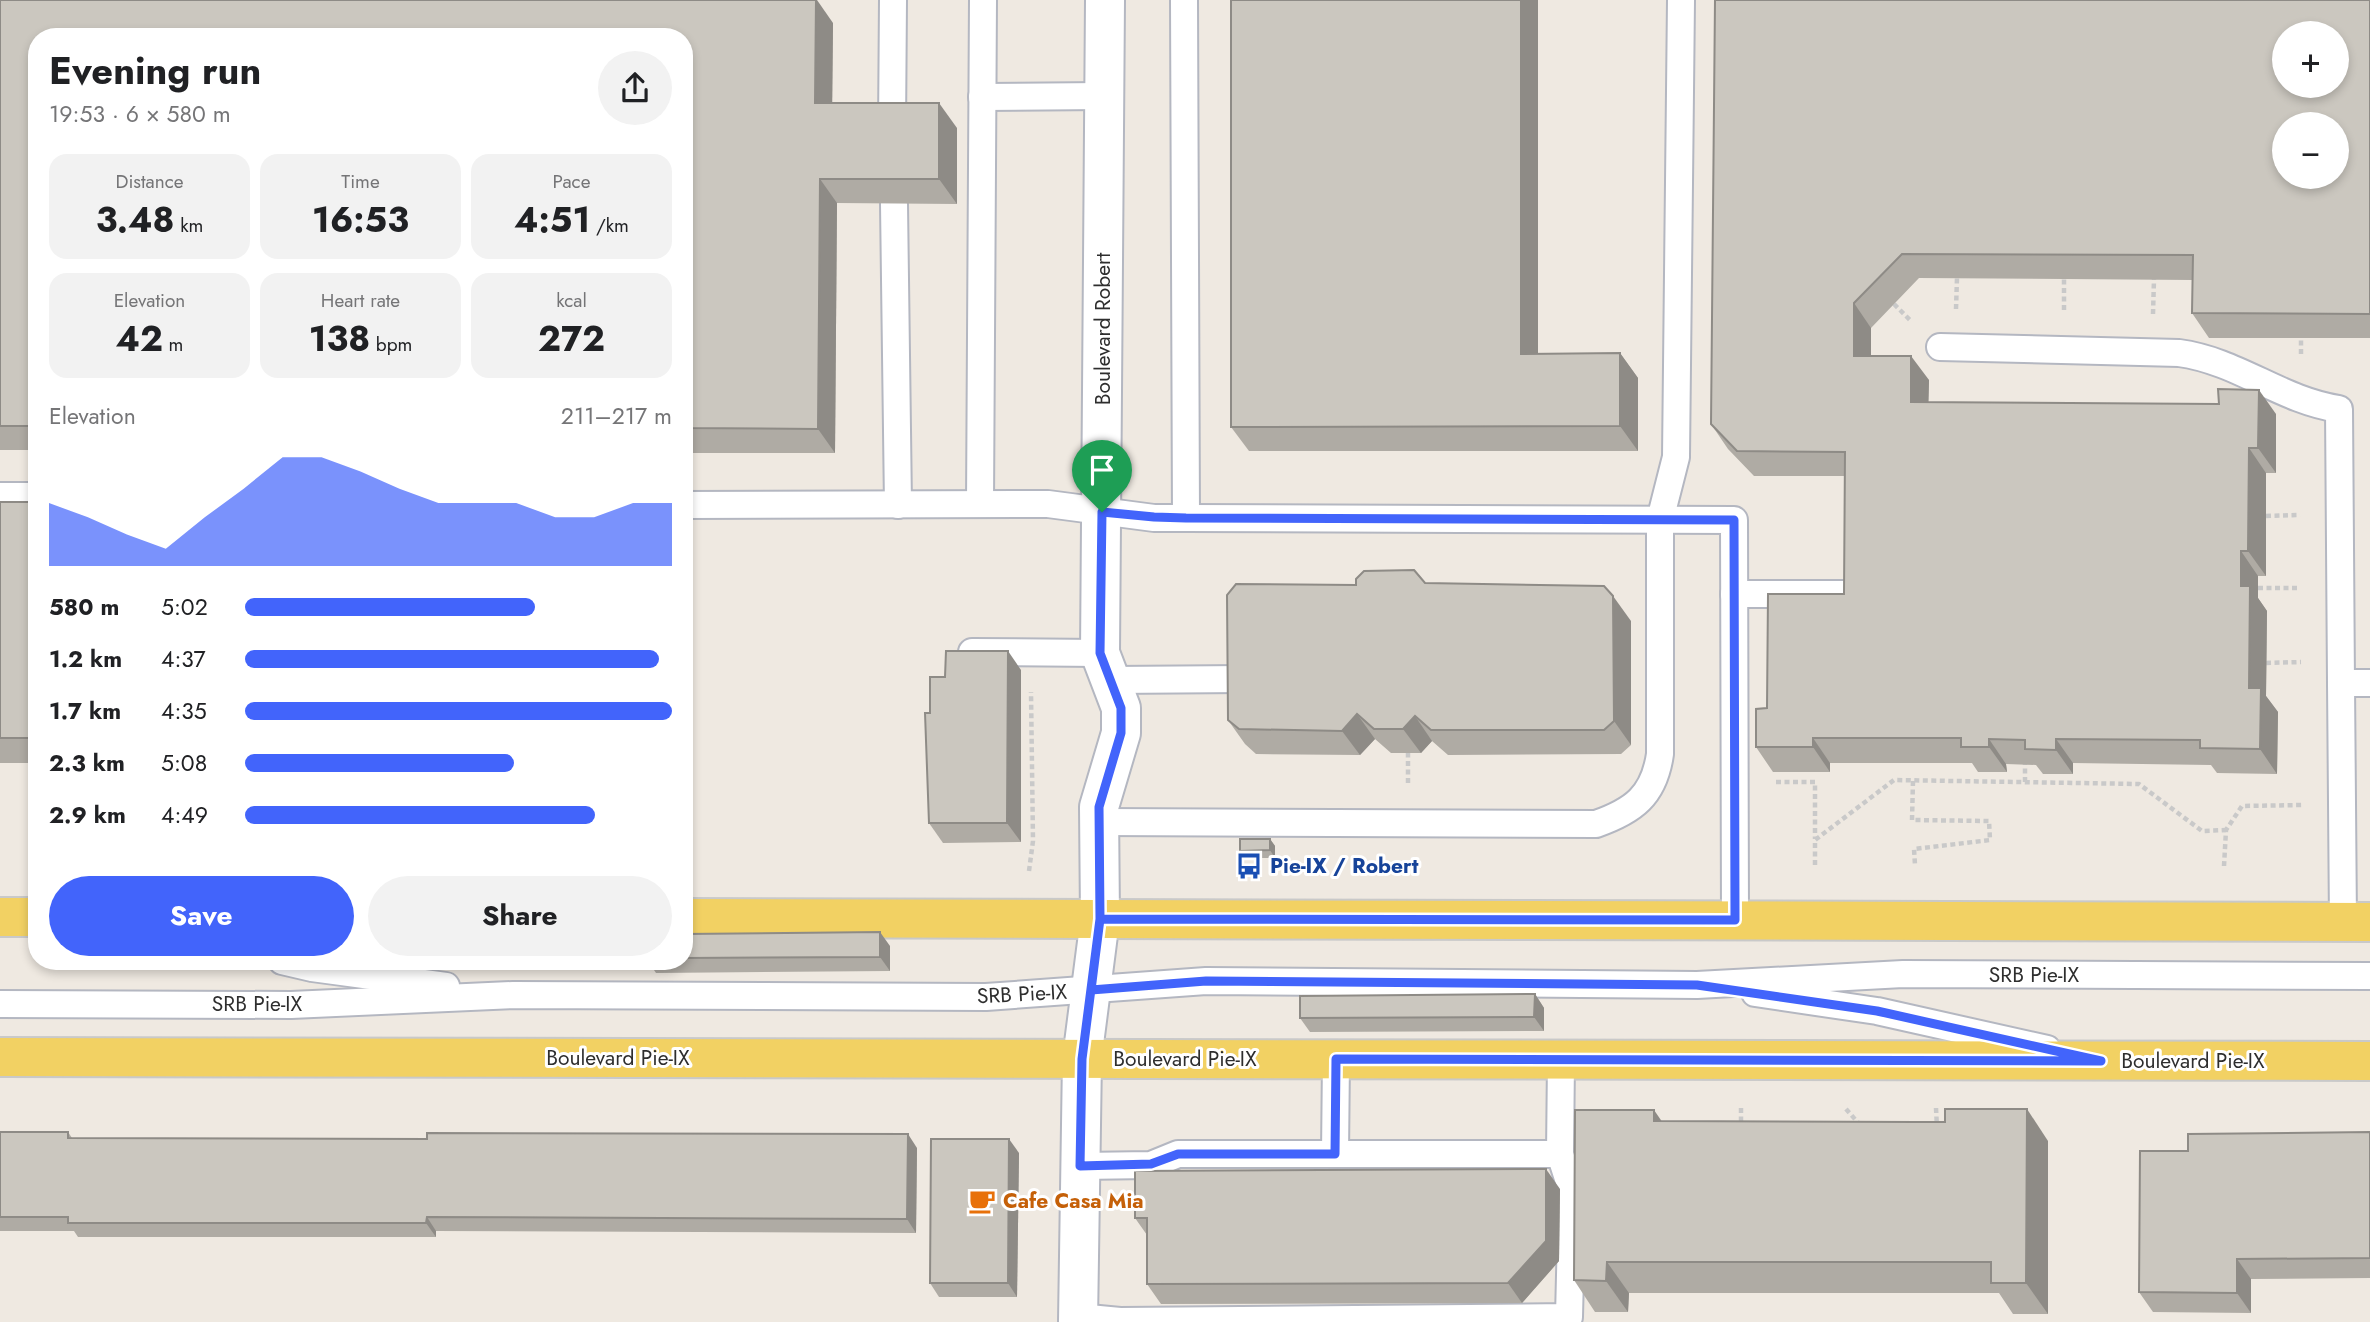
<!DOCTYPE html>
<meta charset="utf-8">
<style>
body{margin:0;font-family:Jost,sans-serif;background:#f2f2f2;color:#202124;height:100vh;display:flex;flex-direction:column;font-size:26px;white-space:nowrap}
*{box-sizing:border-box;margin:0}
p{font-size:23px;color:#757577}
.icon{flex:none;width:38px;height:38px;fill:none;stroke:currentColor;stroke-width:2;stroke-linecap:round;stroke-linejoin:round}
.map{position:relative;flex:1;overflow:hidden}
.details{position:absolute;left:28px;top:28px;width:665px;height:942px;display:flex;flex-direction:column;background:#fff;border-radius:28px;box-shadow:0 4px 10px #0003}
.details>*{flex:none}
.tools{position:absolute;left:2272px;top:21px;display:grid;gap:14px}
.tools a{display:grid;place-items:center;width:77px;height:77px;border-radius:50%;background:#fff;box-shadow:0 4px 10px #0003;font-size:35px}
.pin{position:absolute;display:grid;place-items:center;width:60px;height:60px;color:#fff;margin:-72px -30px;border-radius:50% 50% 50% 0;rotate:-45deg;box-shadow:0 0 7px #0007}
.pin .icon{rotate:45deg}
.round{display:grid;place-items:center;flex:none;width:74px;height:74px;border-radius:37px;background:#f2f2f2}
.summary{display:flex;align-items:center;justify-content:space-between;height:119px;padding:0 21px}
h1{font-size:38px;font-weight:700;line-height:52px}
.figures{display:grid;grid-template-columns:repeat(3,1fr);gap:10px;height:119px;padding:7px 21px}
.figures div{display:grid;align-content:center;border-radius:18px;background:#f2f2f2;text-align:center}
.figures b{font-size:35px;font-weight:700}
.figures small{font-size:19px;font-weight:400}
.figures p{font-size:19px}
.chart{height:196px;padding:14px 21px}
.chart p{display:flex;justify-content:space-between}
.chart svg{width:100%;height:126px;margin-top:7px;fill:#4264fb;opacity:.7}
.action{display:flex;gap:14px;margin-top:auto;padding:14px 21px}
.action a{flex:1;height:80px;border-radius:42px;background:#4264fb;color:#fff;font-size:28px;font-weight:700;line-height:80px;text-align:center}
.action a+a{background:#f2f2f2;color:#202124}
ul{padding:0 21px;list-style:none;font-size:23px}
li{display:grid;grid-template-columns:112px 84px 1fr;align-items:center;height:52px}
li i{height:18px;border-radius:9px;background:#4264fb}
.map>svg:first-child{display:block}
</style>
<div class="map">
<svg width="2370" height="1322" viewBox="0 0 2370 1322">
<rect width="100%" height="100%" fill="#efe9e1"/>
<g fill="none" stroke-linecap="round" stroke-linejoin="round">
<g stroke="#b4b7c1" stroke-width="30">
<g id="service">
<polyline points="1184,0 1186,518"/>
<polyline points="982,97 1104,96"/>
<polyline points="892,128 893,0"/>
<polyline points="894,204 898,505"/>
<path d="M1940 347 2179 353C2238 361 2280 400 2339 409L2341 683"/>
<polyline points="0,496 37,496"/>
<polyline points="980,504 983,0"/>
<polyline points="684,505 1048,504 1154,518 1186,518 1734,520 1735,920"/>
<polyline points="1734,594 1856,594"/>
<polyline points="972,652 1100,653"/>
<polyline points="1111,680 1245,679"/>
<path d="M1100 822 1596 824C1633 811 1654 796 1660 754V520L1676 457 1681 0"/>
<polyline points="2343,922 2341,683 2370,683"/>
<polyline points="282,961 312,968 446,986"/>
<polyline points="1755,993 1877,1011 2047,1049"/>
<polyline points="0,1004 291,1005 513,995 986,997 1206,981 1697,985 1903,974 2370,976"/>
<polyline points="1335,1154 1336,1059"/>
<polyline points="1080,1166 1151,1165 1178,1154 1560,1154 1561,1060"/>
<polyline points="1078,1317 1120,1321 1569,1317 1572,1191 1560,1154"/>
</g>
</g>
<g stroke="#b4b7c1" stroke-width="42">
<polyline id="minor" points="1078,1322 1082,1059 1100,919 1099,807 1121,733 1121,708 1100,653 1105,0"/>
</g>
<g stroke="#c9c9c9" stroke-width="42">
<g id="primary">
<polyline points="0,917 37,917"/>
<polyline points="684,918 2370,922"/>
<polyline points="0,1057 2370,1061"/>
</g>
</g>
<g stroke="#c9c9c9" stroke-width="4.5" stroke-dasharray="5 3.5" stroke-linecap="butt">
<polyline points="1894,304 1911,321"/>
<polyline points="1956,309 1957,278"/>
<polyline points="2064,310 2064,279"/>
<polyline points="2153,314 2154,279"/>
<polyline points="2301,354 2301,338"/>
<polyline points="2266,516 2300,515"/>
<polyline points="2258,588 2300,588"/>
<polyline points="2266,663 2301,662"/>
<polyline points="1913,781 1912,820 1989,821 1990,840 1914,849 1915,865"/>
<polyline points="1776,782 1815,782 1815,839"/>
<polyline points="2025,782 2025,764"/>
<polyline points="1408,783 1408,753"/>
<polyline points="1815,865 1815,840 1894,780 2139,784 2202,831 2226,830"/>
<polyline points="2224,866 2226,830 2242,806 2302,805"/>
<polyline points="1029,871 1033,841 1031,692"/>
<polyline points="1741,1108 1741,1127"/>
<polyline points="1936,1108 1937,1128"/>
<polyline points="1846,1109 1861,1126"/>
</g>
<use href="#service" stroke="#fff" stroke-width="26"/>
<use href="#minor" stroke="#fff" stroke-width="38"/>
<use href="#primary" stroke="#f2d163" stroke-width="38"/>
</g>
<g fill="#afaba4">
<polygon points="0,0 833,23 832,103 957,128 957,204 837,203 835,453 684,453 684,37 37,37 37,450 0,450"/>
<polygon points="1231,0 1538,0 1538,354 1620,353 1638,378 1638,451 1249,451 1231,427"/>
<polygon points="1715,0 2370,0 2370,338 2209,338 2192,313 2192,280 1919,278 1871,328 1871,356 1929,380 1928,402 2276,414 2276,473 2266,473 2266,576 2258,576 2258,598 2267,611 2266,696 2278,712 2277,774 2217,773 2211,765 2073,763 2073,774 2043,774 2036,765 2006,764 2007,772 1978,772 1972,763 1830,763 1830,772 1773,772 1756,747 1767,708 1844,594 1845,476 1754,476 1728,449 1711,424"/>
<rect x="0" y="502" width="37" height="261"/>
<polygon points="1425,583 1631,621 1631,745 1621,754 1448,755 1432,741 1421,753 1391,753 1375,739 1360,755 1256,754 1245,744 1228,720 1356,585"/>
<polygon points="1021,670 1021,842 943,843 929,823 930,713 945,677"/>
<polygon points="1270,839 1275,846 1275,858 1245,858 1240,851"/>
<polygon points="684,934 890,946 890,971 656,973 648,961 684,961"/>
<polygon points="1535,994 1544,1008 1544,1031 1310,1032 1300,1018"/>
<polygon points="1662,1121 2048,1141 2048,1314 2013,1314 1999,1293 1629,1293 1628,1312 1595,1312 1574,1280"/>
<polygon points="0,1132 68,1132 72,1138 917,1148 916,1233 436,1231 436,1237 78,1237 74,1231 0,1231"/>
<polygon points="2370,1132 2370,1278 2251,1279 2251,1313 2153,1312 2139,1292 2188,1151"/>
<polygon points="1019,1153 1017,1297 939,1297 930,1283"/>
<polygon points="1560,1189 1559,1261 1522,1303 1161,1304 1147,1284 1147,1235 1135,1218"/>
</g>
<g fill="#8e8b86">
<polygon points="816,0 817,0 833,23 832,127 815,103"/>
<polygon points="1521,0 1538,0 1538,378 1521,354"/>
<polygon points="939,103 957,128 957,204 939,179"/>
<polygon points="820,179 837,203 835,453 818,429"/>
<polygon points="1854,303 1871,328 1871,380 1854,356"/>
<polygon points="1620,353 1638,378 1638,451 1620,426"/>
<polygon points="1911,356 1929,380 1928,427 1911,402"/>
<polygon points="2259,390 2276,414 2276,473 2258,448"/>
<polygon points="2249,448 2266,473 2266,576 2248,551"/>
<polygon points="2241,551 2258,576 2258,598 2267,611 2266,696 2278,712 2277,774 2260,749 2249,688 2241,586"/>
<polygon points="1613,596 1631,621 1631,745 1614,721"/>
<polygon points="1008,651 1021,670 1021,842 1007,823"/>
<polygon points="1357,714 1375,739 1360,755 1342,731"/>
<polygon points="1415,716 1432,741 1421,753 1403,729"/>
<polygon points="1813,738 1830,763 1830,772 1813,747"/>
<polygon points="1989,739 2006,764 2007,772 1989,747"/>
<polygon points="2056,739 2073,763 2073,774 2056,750"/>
<polygon points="1270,839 1275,846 1275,858 1270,850"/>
<polygon points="880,932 890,946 890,971 880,957"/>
<polygon points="1535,994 1544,1008 1544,1031 1534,1017"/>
<polygon points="2027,1109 2048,1141 2048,1314 2026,1283"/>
<polygon points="1654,1110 1676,1142 1654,1121"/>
<polygon points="908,1134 917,1148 916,1233 907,1219"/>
<polygon points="1009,1139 1019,1153 1017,1297 1008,1283"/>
<polygon points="1546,1169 1560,1189 1559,1261 1522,1303 1508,1283"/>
<polygon points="427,1217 436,1231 436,1237 426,1223"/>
<polygon points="2237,1259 2251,1279 2251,1313 2237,1293"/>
<polygon points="1607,1262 1629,1293 1628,1312 1606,1281"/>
</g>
<g fill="#cbc7bf" stroke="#8e8b86" stroke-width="2" fill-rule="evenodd">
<polygon points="0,0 816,0 815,103 939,103 939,179 820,179 818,429 684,428 684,37 37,37 37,426 0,426"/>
<polygon points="1231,0 1521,0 1521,354 1620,353 1620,426 1231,427"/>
<path d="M1715 0H2370V314L2192 313 2193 255 1902 254 1854 303V356H1911V402L2219 404 2218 389 2259 390 2258 448H2249L2248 551H2241V586H2250L2249 688H2261L2260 749 2200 748V740L2056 739V750L2025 749V740L1989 739V747H1961V738H1813V747H1756V709L1767 708 1768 594H1844L1845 452 1737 451 1711 424ZM2284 33H2336V86H2284ZM2284 124H2336V177H2284Z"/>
<rect x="0" y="502" width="37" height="236"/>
<polygon points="1414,570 1425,583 1604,586 1613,596 1614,721 1604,730 1431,730 1415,716 1403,729 1374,729 1357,714 1342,731 1239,729 1228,720 1227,595 1236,584 1356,585 1356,579 1364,571"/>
<polygon points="946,651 1008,651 1007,823 929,823 925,713 930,713 930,677 945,677"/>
<polygon points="1240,839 1270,839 1270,850 1240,851"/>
<polygon points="880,932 880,957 684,958 684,934"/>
<polygon points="1535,994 1534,1017 1300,1018 1300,996"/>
<polygon points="1945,1109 2027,1109 2026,1283 1991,1283 1991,1262 1607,1262 1606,1281 1574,1280 1575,1110 1654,1110 1654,1121 1916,1122 1945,1122"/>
<polygon points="0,1132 68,1132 68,1138 427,1139 427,1133 908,1134 907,1219 427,1217 426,1223 68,1223 68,1217 0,1217"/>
<polygon points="2370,1132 2370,1258 2237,1259 2237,1293 2139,1292 2140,1151 2188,1151 2188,1134"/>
<polygon points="931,1139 1009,1139 1008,1283 930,1283"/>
<polygon points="1546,1169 1546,1241 1508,1283 1147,1284 1147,1218 1135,1218 1135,1171"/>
</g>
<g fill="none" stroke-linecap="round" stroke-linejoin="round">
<g stroke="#fff" stroke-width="14">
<polyline id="route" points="1102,512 1100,653 1121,708 1121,733 1099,807 1100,919 1082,1059 1080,1166 1151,1164 1178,1154 1335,1154 1336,1059 2101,1061 1877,1011 1697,985 1206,981 1091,990 1100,919 1735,920 1734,520 1186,518 1154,517 1102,512"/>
</g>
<use href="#route" stroke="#4264fb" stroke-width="9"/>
</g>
<defs>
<g id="bus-bare" transform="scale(2.1)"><path d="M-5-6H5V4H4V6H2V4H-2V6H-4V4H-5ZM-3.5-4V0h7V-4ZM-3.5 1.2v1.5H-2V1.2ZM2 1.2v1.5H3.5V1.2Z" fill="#1a4fb4" stroke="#fff" stroke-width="2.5" paint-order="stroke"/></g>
<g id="cafe-bare" transform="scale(2.1)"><path d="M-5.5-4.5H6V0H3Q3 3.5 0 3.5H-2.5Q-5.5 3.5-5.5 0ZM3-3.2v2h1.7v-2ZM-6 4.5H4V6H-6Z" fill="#e8710a" stroke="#fff" stroke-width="2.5" paint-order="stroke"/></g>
</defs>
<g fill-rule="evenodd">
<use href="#bus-bare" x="1249" y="866"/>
<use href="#cafe-bare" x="982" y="1201"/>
</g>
<g text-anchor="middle" stroke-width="6" stroke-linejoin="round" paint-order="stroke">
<g font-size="21" fill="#2e2e2e" stroke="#fff">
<text transform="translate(1103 329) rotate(-90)" y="7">Boulevard Robert</text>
<text x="2034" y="982">SRB Pie-IX</text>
<text transform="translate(1022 994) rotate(-3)" y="7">SRB Pie-IX</text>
<text x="257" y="1011">SRB Pie-IX</text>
<text x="618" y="1065">Boulevard Pie-IX</text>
<text x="1185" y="1066">Boulevard Pie-IX</text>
<text x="2193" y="1068">Boulevard Pie-IX</text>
</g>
<g font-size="21" font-weight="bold" fill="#164399" stroke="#fff" text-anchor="start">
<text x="1270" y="873">Pie-IX / Robert</text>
</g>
<g font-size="21" font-weight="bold" fill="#c56008" stroke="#fff" text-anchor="start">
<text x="1003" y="1208">Cafe Casa Mia</text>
</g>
</g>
</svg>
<div class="tools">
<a>+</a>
<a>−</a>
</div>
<div class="pin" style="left:1102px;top:512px;background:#1e9e55"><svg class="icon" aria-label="arrive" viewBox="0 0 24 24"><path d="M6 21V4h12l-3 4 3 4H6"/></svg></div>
<section class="details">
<div class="summary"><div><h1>Evening run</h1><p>19:53 · 6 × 580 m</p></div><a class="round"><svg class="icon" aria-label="share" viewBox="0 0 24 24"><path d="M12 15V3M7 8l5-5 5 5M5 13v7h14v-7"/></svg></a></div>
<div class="figures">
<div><p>Distance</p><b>3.48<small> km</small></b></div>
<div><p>Time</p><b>16:53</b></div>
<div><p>Pace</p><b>4:51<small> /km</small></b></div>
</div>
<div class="figures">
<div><p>Elevation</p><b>42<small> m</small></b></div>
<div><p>Heart rate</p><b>138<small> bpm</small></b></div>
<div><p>kcal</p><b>272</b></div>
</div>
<div class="chart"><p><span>Elevation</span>211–217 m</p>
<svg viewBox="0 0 160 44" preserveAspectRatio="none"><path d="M0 44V22L10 27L20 33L30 38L40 27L50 17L60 6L70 6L80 11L90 17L100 22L110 22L120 22L130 27L140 27L150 22L160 22V44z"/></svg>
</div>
<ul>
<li><b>580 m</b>5:02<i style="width:68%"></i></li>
<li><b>1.2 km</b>4:37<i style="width:97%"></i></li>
<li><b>1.7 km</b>4:35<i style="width:100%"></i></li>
<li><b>2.3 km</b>5:08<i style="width:63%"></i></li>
<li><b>2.9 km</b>4:49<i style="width:82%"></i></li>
</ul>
<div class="action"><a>Save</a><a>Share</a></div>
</section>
</div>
